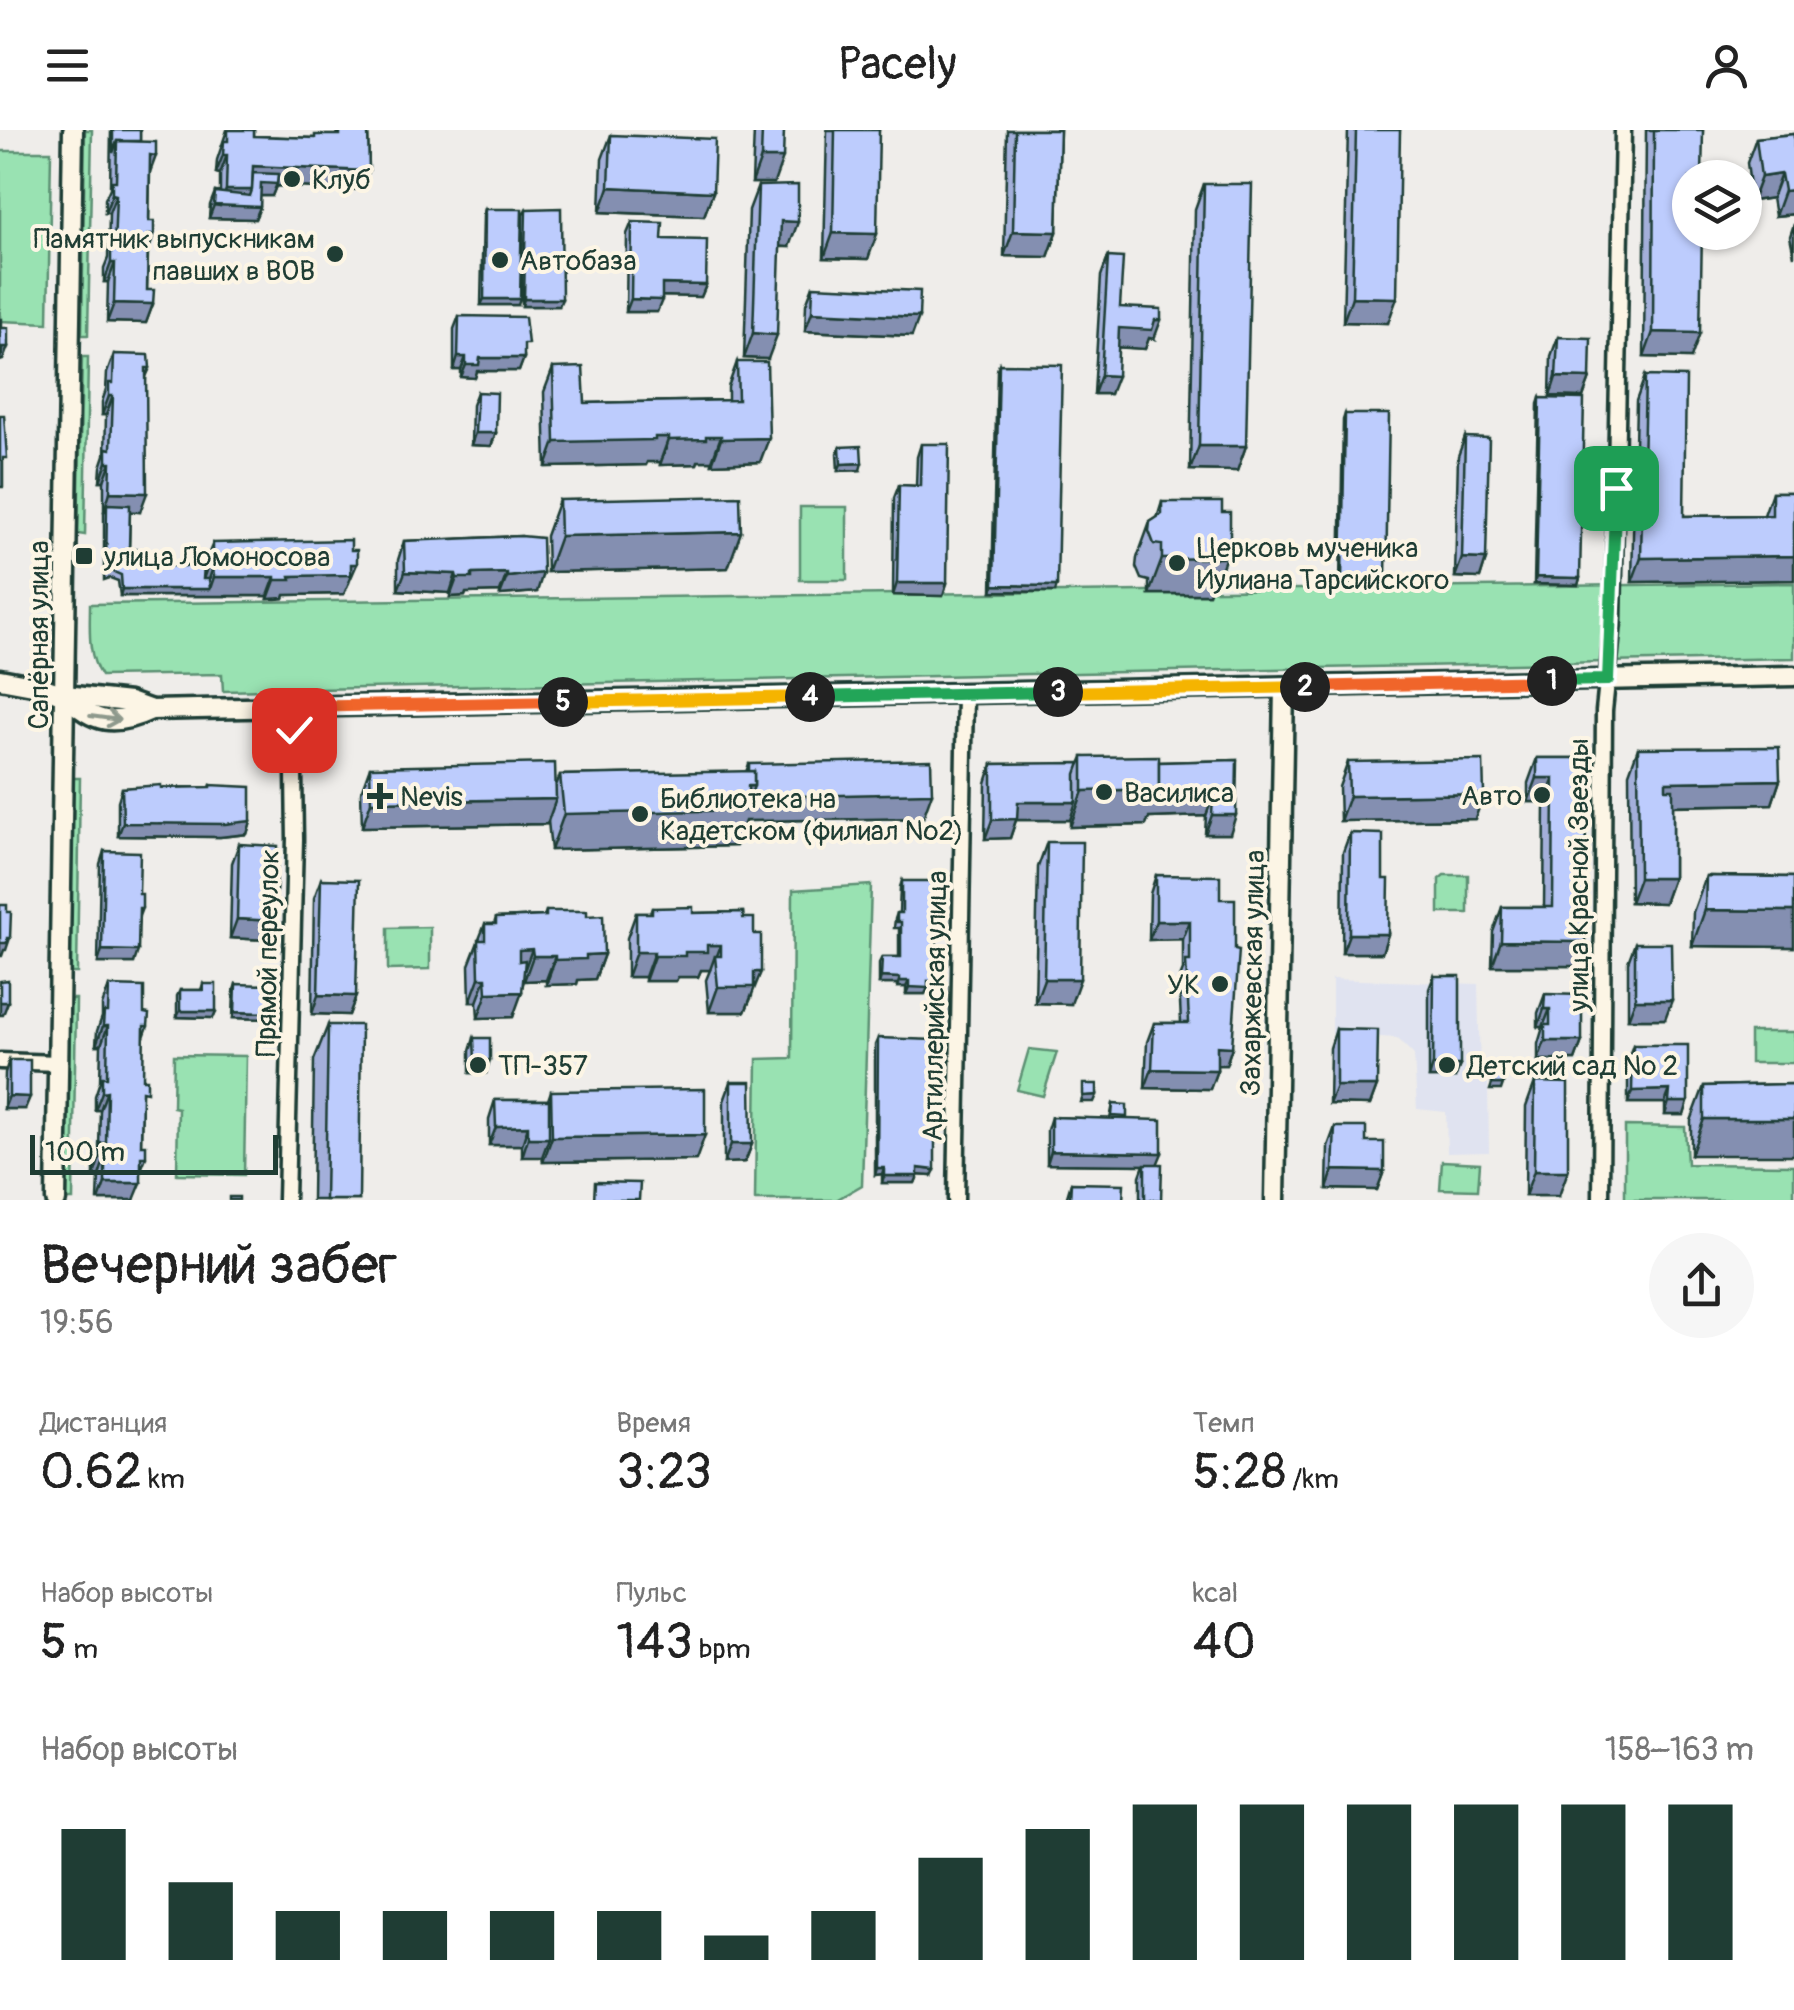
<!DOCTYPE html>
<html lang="ru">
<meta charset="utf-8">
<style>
body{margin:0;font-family:Pangolin,sans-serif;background:#f6f6f6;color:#222;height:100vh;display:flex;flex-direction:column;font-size:38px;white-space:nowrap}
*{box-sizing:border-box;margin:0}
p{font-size:32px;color:#767676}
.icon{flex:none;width:55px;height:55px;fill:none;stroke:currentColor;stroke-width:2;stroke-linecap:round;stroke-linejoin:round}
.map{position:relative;height:1070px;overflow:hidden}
.drawer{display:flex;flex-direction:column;background:#fff;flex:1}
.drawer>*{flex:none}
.tools{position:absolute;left:1672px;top:30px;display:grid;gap:20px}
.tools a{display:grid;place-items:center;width:90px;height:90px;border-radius:50%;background:#fff;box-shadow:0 2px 8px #0004;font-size:50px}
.scale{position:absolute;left:30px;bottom:25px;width:248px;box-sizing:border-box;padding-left:10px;border:5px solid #1f3d34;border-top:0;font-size:28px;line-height:35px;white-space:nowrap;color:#1f3d34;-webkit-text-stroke:8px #fcf5e5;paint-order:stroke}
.pin{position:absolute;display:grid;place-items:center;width:85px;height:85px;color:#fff;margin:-42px;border-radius:20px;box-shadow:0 5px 15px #0006}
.km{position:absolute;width:50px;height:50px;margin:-25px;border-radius:50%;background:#222;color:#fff;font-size:28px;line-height:50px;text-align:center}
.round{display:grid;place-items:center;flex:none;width:105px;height:105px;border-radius:52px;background:#f6f6f6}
.summary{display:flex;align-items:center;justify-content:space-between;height:170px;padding:0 40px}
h1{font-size:55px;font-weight:600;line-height:75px}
.stats{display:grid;grid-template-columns:repeat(3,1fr);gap:15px;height:170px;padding:10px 40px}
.stats div{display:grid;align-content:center}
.stats b{font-size:50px;font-weight:600}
.stats small{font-size:28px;font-weight:400}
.stats p{font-size:28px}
.chart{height:280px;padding:20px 40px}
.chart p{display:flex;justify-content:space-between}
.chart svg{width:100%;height:180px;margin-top:10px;stroke:#1f3d34;stroke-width:6}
header{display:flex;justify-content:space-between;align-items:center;height:130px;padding:0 40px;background:#fff;font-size:45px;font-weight:600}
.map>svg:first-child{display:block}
</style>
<header><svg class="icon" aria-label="menu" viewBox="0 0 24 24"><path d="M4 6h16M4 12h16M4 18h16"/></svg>Pacely<svg class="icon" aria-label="person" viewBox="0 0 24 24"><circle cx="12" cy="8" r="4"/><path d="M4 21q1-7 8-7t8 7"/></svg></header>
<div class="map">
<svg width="1794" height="1070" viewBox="0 0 1794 1070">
<rect width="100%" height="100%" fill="#efedea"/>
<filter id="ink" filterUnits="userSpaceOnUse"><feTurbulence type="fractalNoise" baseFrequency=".01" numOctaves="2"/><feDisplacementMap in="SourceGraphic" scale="20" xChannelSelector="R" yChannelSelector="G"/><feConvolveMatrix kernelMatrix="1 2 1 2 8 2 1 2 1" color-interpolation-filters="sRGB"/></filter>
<g filter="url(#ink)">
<polygon fill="#e0e3f0" points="1332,849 1478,854 1480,944 1488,954 1489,1022 1447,1023 1446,982 1417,979 1414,925 1397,908 1332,904"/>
<g fill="#99e2b2" stroke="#5c9073" stroke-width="2.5">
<polygon points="85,0 92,0 88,205 82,205"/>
<polygon points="0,21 51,21 48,193 0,191"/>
<polygon points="82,227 88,227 85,405 78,404"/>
<rect x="800" y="377" width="47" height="73"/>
<path d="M1794 453V528L223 561 222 544 101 546C87 524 90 499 90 474Z"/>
<polygon points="73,648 80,648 77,843 70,843"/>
<polygon points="1444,745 1468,745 1468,783 1439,783 1439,749"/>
<polygon points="871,755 862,1055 836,1070 755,1070 757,929 792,928 793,760"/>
<polygon points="430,797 430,839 388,840 388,798"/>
<polygon points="69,869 76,869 73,1070 66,1070"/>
<rect x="1750" y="902" width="44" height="31"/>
<polygon points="1029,919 1057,922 1043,966 1017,960"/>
<polygon points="174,925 246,926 244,1045 177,1044 178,978 173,977"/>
<polygon points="1625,996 1685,997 1687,1034 1794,1035 1794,1070 1625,1070"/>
<polygon points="1442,1031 1480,1033 1478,1060 1440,1059"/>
</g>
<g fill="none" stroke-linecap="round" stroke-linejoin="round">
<g stroke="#1f3d34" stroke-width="21">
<g id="minor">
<polyline points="0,931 58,933"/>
<polyline points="286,1070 295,709 293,577"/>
<polyline points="956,1070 965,564"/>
<polyline points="1601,1070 1604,581 1613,493 1623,0"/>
</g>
</g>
<g stroke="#1f3d34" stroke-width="25">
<g id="tertiary">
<polyline points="0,549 38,556 65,565 129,572 151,580 1794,546"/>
<path d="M65 565C94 594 114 597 151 580"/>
<polyline points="56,1070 73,0"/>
<polyline points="1275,1070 1284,557"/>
</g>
</g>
<use href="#minor" stroke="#fcf5e5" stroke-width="14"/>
<use href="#tertiary" stroke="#fcf5e5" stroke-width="18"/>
</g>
<g fill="#a3afda" stroke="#1f3d34" stroke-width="2.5">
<polygon points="111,0 140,0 140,11 150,42 149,91 154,105 148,122 147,160 153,174 146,193 107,192 108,152 104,152 104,138 108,128 109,83 105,83 105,69 110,58"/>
<polygon points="227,0 254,0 254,6 314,8 337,5 339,0 368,0 369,41 362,60 276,56 272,66 260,66 260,77 255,89 209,88 210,75 215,62 220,63 220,44 216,43 217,30"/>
<polygon points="754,0 784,0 774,53 752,53"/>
<polygon points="827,0 879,0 868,129 824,128"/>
<polygon points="1007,0 1060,0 1057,102 1048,127 1004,126"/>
<polygon points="1348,0 1400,0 1388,193 1343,192"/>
<polygon points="1646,0 1703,0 1691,228 1644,227"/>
<polygon points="1794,4 1794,84 1775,86 1772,68 1752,71 1747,33 1756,8"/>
<polygon points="611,5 713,62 704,86 600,82 602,29"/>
<polygon points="1204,54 1246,316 1237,341 1190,340 1195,79"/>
<polygon points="758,56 789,117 780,117 768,229 744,228 749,80"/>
<polygon points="485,79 518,175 481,175 483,85"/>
<polygon points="526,79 559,176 522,176 523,85"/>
<polygon points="632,92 662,109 706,155 701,167 662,166 657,182 626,182 627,104"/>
<polygon points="1794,94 1794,126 1790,106"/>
<polygon points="1108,127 1120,177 1154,209 1149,208 1145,219 1118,217 1110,264 1094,264 1101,146"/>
<polygon points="813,156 912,206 805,201 806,174"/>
<polygon points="459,186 524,226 519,241 477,241 475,248 461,247 461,240 454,240 454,199"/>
<polygon points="1558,207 1590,248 1583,267 1550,266 1551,226"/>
<polygon points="114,224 150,238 146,247 140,382 130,381 129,419 136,436 185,436 187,426 208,425 213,413 350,453 348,453 344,464 285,465 284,468 276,469 268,469 268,466 120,466 118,451 110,448 104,450 104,351 100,351 101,337 105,325 106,285 102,285 102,272 106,260 107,243"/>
<polygon points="737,232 760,332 712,334 712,331 698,331 697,334 660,335 660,332 647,332 646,335 546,337 544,262 553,238 585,273 728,270 728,257"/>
<polygon points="999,234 1055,462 992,461 997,240"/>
<polygon points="1645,246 1684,386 1764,385 1772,362 1794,362 1794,450 1632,452 1636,271"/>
<polygon points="477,262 496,303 491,316 471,315 472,275"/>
<polygon points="1540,268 1580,448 1578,455 1534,454 1538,274"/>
<polygon points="1345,284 1386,448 1384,455 1340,454 1343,290"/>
<polygon points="1465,307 1486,429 1480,448 1455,447 1458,326"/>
<polygon points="921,314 947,453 943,466 893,465 894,368 899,355 916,356 917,327"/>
<polygon points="840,317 860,340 838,341 837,323"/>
<polygon points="559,370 728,438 547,442 546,406"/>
<polygon points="1162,372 1222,382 1230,415 1217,451 1213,451 1209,464 1149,464 1149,451 1141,449 1136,437 1137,428 1150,392 1157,388"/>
<polygon points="521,406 537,462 500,465 500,462 466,463 465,466 450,467 450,463 398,460 398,430 404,411"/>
<polygon points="1638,618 1780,650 1772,674 1673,676 1673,748 1664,773 1630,772 1629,643"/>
<polygon points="1083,627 1159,632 1237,630 1230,704 1205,704 1206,686 1149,688 1146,695 1070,697 1070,690 1016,690 1010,708 985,709 986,653 992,634 1080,634"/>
<polygon points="1537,628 1586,628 1585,812 1576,836 1492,836 1493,802 1502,777 1544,777 1545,672 1528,672 1528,653"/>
<polygon points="1348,632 1475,689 1340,691 1339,657"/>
<polygon points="749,634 923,688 745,691 736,716 551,720 548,691 547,694 362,697 361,662 370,637 556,656 560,645 746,642"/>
<polygon points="211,655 251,691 247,704 220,707 118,706 118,671 122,658 210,657"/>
<polygon points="1350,703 1383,749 1388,804 1382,823 1342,823 1343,722"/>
<polygon points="1047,712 1071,874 1035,873 1038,737"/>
<polygon points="239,714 275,791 269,810 230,808 232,733"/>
<polygon points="104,721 139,764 142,778 139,786 134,833 98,833 100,734"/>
<polygon points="1156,745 1220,769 1232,917 1226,935 1217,935 1217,940 1210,959 1145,958 1147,912 1154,893 1181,893 1179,850 1183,840 1183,809 1149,810 1150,764"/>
<polygon points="1706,746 1794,747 1794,817 1692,816 1693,782"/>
<polygon points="321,749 356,866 349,885 312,884 314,768"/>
<polygon points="902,751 934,858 928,858 925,864 906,864 906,857 898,857 898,854 879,854 879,833 882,827 899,827 899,798 894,798 895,789 897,783 899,783 900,757"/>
<polygon points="652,778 693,783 743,782 752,866 745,882 709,882 706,850 710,840 701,840 698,847 678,847 676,851 645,851 645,847 627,847 627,808 636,783 650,783"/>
<polygon points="546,781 587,786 604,824 595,849 578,850 577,854 546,855 546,850 524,851 513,887 478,888 477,872 470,872 469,835 485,794 494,794 496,788 544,786"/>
<polygon points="1635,813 1665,889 1628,889 1628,832"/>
<polygon points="1434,846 1460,935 1455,948 1429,948 1429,859"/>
<polygon points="203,854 216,881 213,888 177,887 177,866 180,860 201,860"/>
<polygon points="236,854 269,883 266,889 233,888 234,860"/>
<polygon points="109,856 144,883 148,896 143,910 141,1015 146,1027 141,1040 134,1070 98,1070 99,1046 94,1045 94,1032 99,1018 100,980 95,980 95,966 100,951 101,915 96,915 97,901 102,887 102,875"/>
<polygon points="1545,864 1582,911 1575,930 1538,930 1538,914 1543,897 1538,897 1538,883"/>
<polygon points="328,895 359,1070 312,1070 314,930"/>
<polygon points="1336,899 1377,956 1370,975 1329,974 1330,918"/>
<polygon points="474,908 486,943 470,943 470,921"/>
<polygon points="878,908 932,1046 918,1045 915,1053 882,1053 882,1044 875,1045 875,915"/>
<polygon points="1633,915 1688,972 1684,985 1665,985 1665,973 1628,973 1628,928"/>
<polygon points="9,930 25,979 4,979 5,943"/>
<polygon points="731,952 752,1014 745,1032 724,1033 724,971"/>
<polygon points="1535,952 1559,1066 1525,1066 1526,977"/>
<polygon points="1794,954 1691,1025 1691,991 1704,956"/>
<polygon points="551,961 696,1030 543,1032 542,1026 522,1027 522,1015 489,1015 489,989 495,970 548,970"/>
<polygon points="1113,974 1126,989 1158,1034 1161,1070 1140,1070 1140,1046 1144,1035 1047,1034 1047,1000 1051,987 1110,989"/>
<polygon points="1335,997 1384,1041 1377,1060 1327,1059 1328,1016"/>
<polygon points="1071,1053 1123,1070 1066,1070"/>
</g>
<g fill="#848fb1" stroke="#1f3d34" stroke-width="2.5">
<polygon points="150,25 156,26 149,45"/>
<polygon points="223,25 227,25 220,44 216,43"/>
<polygon points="761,28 783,28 774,53 752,53"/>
<polygon points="253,36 369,41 362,60 276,56 272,66 256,66 250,55"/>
<polygon points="1781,44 1772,68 1752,71 1761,47"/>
<polygon points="609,57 713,62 704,86 600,82"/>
<polygon points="226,60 252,60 260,77 255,89 209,88 214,75 220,76"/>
<polygon points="1794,60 1794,84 1775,86 1784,61"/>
<polygon points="112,64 116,65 109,83 105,83"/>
<polygon points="781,91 798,92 789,117 772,116"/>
<polygon points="1013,101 1057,102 1048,127 1004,126"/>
<polygon points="833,103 877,104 868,129 824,128"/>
<polygon points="148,105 154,105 147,124"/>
<polygon points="111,133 115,133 108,152 104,152"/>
<polygon points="662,154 706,155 701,167 658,166"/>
<polygon points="1352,167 1397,168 1388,193 1343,192"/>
<polygon points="484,169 520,169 518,175 481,175"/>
<polygon points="524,169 562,169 559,176 522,176"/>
<polygon points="631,169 662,170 657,182 626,182"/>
<polygon points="114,173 153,174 146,193 107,192"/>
<polygon points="812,182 919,187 912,206 805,201"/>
<polygon points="1155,190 1161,190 1154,209 1149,208 1145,219 1113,217 1119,198"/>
<polygon points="1653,202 1700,203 1691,228 1644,227"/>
<polygon points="753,203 777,205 768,229 744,228"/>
<polygon points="2,217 8,217 3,230 0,231"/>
<polygon points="458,227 466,227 461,240 454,240"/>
<polygon points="480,228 524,228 519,241 477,241 475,248 461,247 466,235"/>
<polygon points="1101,245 1117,246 1110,264 1094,264"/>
<polygon points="1556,247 1590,248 1583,267 1550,266"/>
<polygon points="109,266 113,266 106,285 102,285"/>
<polygon points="475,303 496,303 491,316 471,315"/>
<polygon points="706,306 721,306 712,331 698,331 697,334 660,335 669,310"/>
<polygon points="655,307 669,307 660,332 647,332 646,335 546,337 555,312"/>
<polygon points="769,308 760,332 712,334 721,309"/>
<polygon points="1199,316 1246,316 1237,341 1190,340"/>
<polygon points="107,332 111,332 104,351 100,351"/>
<polygon points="862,333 860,340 838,341 841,334"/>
<polygon points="110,362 147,363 140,382 107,381 107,374 105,381 104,381"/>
<polygon points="741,402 728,438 547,442 560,406"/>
<polygon points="1222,415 1230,415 1217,451 1213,451 1209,464 1149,464 1162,429"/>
<polygon points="1794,426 1794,450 1632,452 1641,428"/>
<polygon points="1462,428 1486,429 1480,448 1455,447"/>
<polygon points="351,434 357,434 344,464 285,465 284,468 268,469 275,450"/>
<polygon points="208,435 213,437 207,456 201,455"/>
<polygon points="405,442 456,444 450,463 398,460"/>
<polygon points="507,443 500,462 466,463 465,466 450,467 457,448 472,444"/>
<polygon points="543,443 537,462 500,465 507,447"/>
<polygon points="214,447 275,447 268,466 120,466 122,459 210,459"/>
<polygon points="1536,447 1580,448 1578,455 1534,454"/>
<polygon points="1342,448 1386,448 1384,455 1340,454"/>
<polygon points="897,453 947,453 943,466 893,465"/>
<polygon points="994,455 1057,456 1055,462 992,461"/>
<polygon points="1537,648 1554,648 1545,672 1528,672"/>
<polygon points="1780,650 1772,674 1657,676 1666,652"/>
<polygon points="748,656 932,663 923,688 745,691 736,716 551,720 564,684"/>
<polygon points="1159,659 1213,667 1206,686 1149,688 1146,695 1070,697 1083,661"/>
<polygon points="1484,664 1475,689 1340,691 1349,666"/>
<polygon points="556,669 547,694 362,697 371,672"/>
<polygon points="1018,672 1076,672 1070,690 1016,690 1010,708 985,709 992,690"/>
<polygon points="1212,685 1236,685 1230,704 1205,704"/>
<polygon points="251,691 247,704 220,707 118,706 123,693"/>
<polygon points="1639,748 1673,748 1664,773 1630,772"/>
<polygon points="1705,780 1794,781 1794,817 1692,816"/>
<polygon points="237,789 275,791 269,810 230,808"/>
<polygon points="1156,791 1190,791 1183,809 1149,810"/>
<polygon points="1349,804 1388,804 1382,823 1342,823"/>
<polygon points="7,808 10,808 6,820 4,820 2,826 0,826 0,813"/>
<polygon points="1501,811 1585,812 1576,836 1492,836"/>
<polygon points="707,815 721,815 715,831 715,826 710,840 701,840 698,847 678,847 676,851 645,851 654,826 685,822"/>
<polygon points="532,819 523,844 510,844 519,820"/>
<polygon points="102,820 138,821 134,833 98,833"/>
<polygon points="636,822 654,822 645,847 627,847"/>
<polygon points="604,824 595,849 578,850 577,854 546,855 555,830 586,825"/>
<polygon points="533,826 555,826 546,850 524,851"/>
<polygon points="754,842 761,842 745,882 709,882 718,857"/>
<polygon points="881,847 900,848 898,854 879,854"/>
<polygon points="479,848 486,848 477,872 470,872"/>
<polygon points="1044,849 1080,849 1071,874 1035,873"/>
<polygon points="900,851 909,851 906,857 898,857"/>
<polygon points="928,851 936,852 934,858 928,858 925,864 906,864 909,857"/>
<polygon points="522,862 513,887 478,888 487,863"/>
<polygon points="318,865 356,866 349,885 312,884"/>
<polygon points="1635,870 1672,870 1665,889 1628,889"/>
<polygon points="0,872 8,872 3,885 0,885"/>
<polygon points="1544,879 1550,879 1543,897 1538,897"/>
<polygon points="180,881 216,881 213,888 177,887"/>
<polygon points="235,882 269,883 266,889 233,888"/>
<polygon points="103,896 108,896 101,915 96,915"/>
<polygon points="1545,911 1582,911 1575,930 1538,930"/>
<polygon points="1217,916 1232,917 1226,935 1211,935"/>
<polygon points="490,930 486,943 470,943 475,931"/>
<polygon points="1433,935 1460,935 1455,948 1429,948"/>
<polygon points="1152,939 1217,940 1210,959 1145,958"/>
<polygon points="1492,954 1503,954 1501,960 1490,960"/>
<polygon points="1336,956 1377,956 1370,975 1329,974"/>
<polygon points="1670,960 1665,973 1628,973 1632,961"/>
<polygon points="107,961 100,980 95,980 102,962"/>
<polygon points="1097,965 1094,972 1081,972 1083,966"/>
<polygon points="9,966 30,967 25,979 4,979"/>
<polygon points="1669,972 1688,972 1684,985 1665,985"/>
<polygon points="1704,989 1794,989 1794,1025 1691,1025"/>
<polygon points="528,996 522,1015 489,1015 496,997"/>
<polygon points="705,1005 696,1030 543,1032 552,1007"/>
<polygon points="528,1008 549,1008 542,1027 522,1027"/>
<polygon points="731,1014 752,1014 745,1032 724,1033"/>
<polygon points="1051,1021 1162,1023 1157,1035 1047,1034"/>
<polygon points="100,1027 105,1027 99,1046 94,1045"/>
<polygon points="877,1038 884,1038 882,1044 875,1045"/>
<polygon points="918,1038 935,1040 932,1046 916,1045"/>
<polygon points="1333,1040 1384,1041 1377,1060 1327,1059"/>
<polygon points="1534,1041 1568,1041 1559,1066 1525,1066"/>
<polygon points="884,1046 918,1046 915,1053 882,1053"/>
<polygon points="105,1053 141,1053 134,1070 99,1070"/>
</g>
<g fill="#bdccfd" stroke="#1f3d34" stroke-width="2.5">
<polygon points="113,0 140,0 140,11 117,11 113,23"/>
<polygon points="228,0 254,0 254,6 315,8 315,5 340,5 340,0 368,0 369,41 253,36 252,60 226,60 227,25 223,25 224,11 228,11"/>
<polygon points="762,0 784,0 783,28 761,28"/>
<polygon points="835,0 879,0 877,104 833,103"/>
<polygon points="1015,0 1060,0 1057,102 1013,101"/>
<polygon points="1356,0 1400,0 1397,168 1352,167"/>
<polygon points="1654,0 1703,0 1702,48 1690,48 1690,102 1702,102 1700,203 1653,202"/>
<polygon points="1794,4 1794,60 1784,61 1781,44 1761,47 1756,8"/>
<polygon points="611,5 715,9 713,62 609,57"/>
<polygon points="117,11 156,12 156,26 150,25 149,91 154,91 154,105 148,105 147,160 154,160 153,174 114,173 115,133 111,133 111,119 114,119 116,65 112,64 112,51 116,51"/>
<polygon points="253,43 278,44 277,54 261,53 260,77 214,75 215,62 250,66 252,60"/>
<polygon points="1204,54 1252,54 1246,316 1199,316"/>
<polygon points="798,55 798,92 781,91 777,205 753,203 758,56"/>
<polygon points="561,78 562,169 524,169 526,79"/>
<polygon points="485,79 522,79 520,169 484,169"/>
<polygon points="632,92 663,93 662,109 707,110 706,155 662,154 662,170 631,169"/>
<polygon points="1108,127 1123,128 1120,177 1161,179 1161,190 1155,190 1152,200 1119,198 1117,246 1101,245"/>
<polygon points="813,156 920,161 919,187 812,182"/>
<polygon points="459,186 525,187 528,214 524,214 524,228 480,228 479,235 466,235 466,227 458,227"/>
<polygon points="0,189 2,189 2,198 8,198 8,217 2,217 2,225 0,225"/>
<polygon points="1558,207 1591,208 1590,248 1556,247"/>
<polygon points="114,224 149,225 150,238 146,238 147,363 110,362 111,332 107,332 107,318 111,319 113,266 109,266 109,253 113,253"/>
<polygon points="737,232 767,232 769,308 721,309 721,306 706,306 706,309 669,310 669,307 655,307 655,310 555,312 553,238 583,237 585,273 738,270"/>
<polygon points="999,234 1062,235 1057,456 994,455"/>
<polygon points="1645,246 1686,247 1684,386 1772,385 1772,362 1794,362 1794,426 1641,428"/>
<polygon points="477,262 497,263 496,303 475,303"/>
<polygon points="1540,268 1584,269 1580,448 1536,447"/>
<polygon points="1345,284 1389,284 1386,448 1342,448"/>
<polygon points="0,285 4,285 7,328 3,328 3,357 0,357"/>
<polygon points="1465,307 1489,308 1486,429 1462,428"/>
<polygon points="921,314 949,314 947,453 897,453 899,355 920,356"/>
<polygon points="861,316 862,333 841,334 840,317"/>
<polygon points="740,366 741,402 560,406 559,370"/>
<polygon points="1162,372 1222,372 1222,382 1230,382 1230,415 1222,415 1222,428 1162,429 1162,415 1154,414 1149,401 1150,392 1162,384"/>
<polygon points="107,374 130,375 129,419 137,419 136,436 187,436 187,426 208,425 204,435 203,449 209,449 210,459 122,459 121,445 112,441 106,443"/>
<polygon points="521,406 542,408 543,443 507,447 507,443 472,444 472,448 457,448 456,444 405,442 404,411"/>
<polygon points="351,410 351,420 357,420 357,434 351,434 351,445 290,446 291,450 275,450 275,447 214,447 213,437 208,437 208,423 213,423 213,413"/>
<polygon points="1779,617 1780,650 1666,652 1666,659 1673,659 1673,748 1639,748 1638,618"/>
<polygon points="1159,626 1159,659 1083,661 1083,627"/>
<polygon points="1537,628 1586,628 1585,812 1501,811 1502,777 1553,777 1554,648 1537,648"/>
<polygon points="931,630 932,663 750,667 754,656 754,641 749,642 749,634"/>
<polygon points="1237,630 1236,685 1212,685 1213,667 1156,669 1159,659 1159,632"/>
<polygon points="1483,630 1484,664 1349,666 1348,632"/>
<polygon points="555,633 556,669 371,672 370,637"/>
<polygon points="1080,633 1076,644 1076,672 1018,672 1017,689 992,690 992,634"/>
<polygon points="754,641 754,656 748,656 749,680 564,684 560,645"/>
<polygon points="161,655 161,658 211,657 211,655 251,657 251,691 225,694 123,693 122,658"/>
<polygon points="1350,703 1383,704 1383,749 1389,749 1388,804 1349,804"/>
<polygon points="1047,712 1082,712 1080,849 1044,849"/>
<polygon points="239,714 278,716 275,791 237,789"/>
<polygon points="104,721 140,722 139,764 142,764 142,778 139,778 138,821 102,820"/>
<polygon points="1156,745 1220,746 1220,769 1235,769 1235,819 1239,820 1232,917 1217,916 1217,940 1152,939 1154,893 1189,893 1186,831 1190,831 1190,791 1156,791"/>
<polygon points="1706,746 1794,747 1794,781 1705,780"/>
<polygon points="321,749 359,750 356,866 318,865"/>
<polygon points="902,751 938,751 936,852 928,851 928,858 909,857 909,851 900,851 900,848 881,847 882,827 901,827 901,792 897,792 897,783 902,783"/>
<polygon points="0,775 7,775 7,782 11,782 10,808 7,808 7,813 0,813"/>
<polygon points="693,777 693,783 743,782 743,788 754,788 754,804 761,804 761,842 754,842 754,857 718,857 715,826 721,826 721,815 707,815 707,822 685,822 685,826 654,826 654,822 636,822 636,783 652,783 652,778"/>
<polygon points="546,781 587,781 587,786 603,785 604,824 586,825 586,829 555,830 555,826 533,826 532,819 519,820 519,831 525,830 522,862 487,863 486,848 479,848 478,810 485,810 485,794 496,794 496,788 546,786"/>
<polygon points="1635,813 1671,813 1672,870 1635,870"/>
<polygon points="1434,846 1460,846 1460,935 1433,935"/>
<polygon points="8,850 8,872 0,872 0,851"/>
<polygon points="203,854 216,854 216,881 180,881 180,860 203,860"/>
<polygon points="236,854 270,855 269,883 235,882"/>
<polygon points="109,856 144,857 144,883 149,884 148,896 144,896 143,949 147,949 147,962 142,961 141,1015 146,1015 146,1027 141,1027 141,1053 105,1053 105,1027 100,1027 101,1013 106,1013 107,961 102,962 102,947 107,947 108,896 103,896 104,882 108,882"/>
<polygon points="1545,864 1582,865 1582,911 1545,911 1545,895 1550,895 1550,879 1544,879"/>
<polygon points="328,895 361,895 359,1070 325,1070"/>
<polygon points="1336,899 1378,900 1377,956 1336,956"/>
<polygon points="474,908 490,908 490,930 475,931"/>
<polygon points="878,908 935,910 935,1040 918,1038 918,1046 884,1046 884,1038 877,1038"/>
<polygon points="1633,915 1688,915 1688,972 1669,972 1670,960 1632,961"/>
<polygon points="9,930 30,930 30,967 9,966"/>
<polygon points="1492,936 1504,936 1503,954 1492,954"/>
<polygon points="731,952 751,952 752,1014 731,1014"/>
<polygon points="1535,952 1568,953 1568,1041 1534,1041"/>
<polygon points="1083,954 1097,954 1097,965 1083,966"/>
<polygon points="1794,954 1794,989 1704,989 1704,956"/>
<polygon points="705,959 705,1005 552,1007 551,961"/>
<polygon points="495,970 549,970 549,1008 528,1008 528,996 496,997"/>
<polygon points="1113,974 1127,975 1127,987 1112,986"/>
<polygon points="1051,987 1162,990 1162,1023 1051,1021"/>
<polygon points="1335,997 1366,997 1366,1012 1384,1012 1384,1041 1333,1040"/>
<polygon points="1145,1034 1162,1034 1161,1070 1145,1070"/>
<polygon points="595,1052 640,1053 639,1070 594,1070"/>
<polygon points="1071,1053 1124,1054 1123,1070 1070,1070"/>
<rect x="229" y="1067" width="10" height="3"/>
</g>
<defs><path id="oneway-shaft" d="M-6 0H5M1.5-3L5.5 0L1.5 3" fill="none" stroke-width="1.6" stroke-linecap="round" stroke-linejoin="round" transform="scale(2.5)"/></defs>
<use stroke="#8e998c" href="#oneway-shaft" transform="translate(105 588) rotate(8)"/>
</g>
<g fill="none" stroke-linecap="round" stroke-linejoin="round" filter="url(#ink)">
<g stroke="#fff" stroke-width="20">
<polyline id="split-1" points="1552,551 1608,550 1616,358"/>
</g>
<g stroke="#fff" stroke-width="20">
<polyline id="split-2" points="1305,557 1552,551"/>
</g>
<g stroke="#fff" stroke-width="20">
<polyline id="split-3" points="1058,562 1305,557"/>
</g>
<g stroke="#fff" stroke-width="20">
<polyline id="split-4" points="810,567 1058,562"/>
</g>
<g stroke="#fff" stroke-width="20">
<polyline id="split-5" points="563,572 810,567"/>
</g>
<g stroke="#fff" stroke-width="20">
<polyline id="split-6" points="294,600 293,577 563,572"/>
</g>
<use href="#split-1" stroke="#22a559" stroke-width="12"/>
<use href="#split-2" stroke="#f0652b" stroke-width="12"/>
<use href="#split-3" stroke="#f5b400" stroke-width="12"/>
<use href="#split-4" stroke="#22a559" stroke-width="12"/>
<use href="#split-5" stroke="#f5b400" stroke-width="12"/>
<use href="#split-6" stroke="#f0652b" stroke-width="12"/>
</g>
<g fill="#1f3d34" stroke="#fcf5e5" stroke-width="4">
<circle cx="292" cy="49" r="10"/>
<circle cx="335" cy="124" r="10"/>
<circle cx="500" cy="130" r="10"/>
<rect x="74" y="416" width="20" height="20" rx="5"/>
<circle cx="1177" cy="433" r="10"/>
<circle cx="1104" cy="662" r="10"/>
<circle cx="1542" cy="665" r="10"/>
<path d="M375 651h10v10h10v10h-10v10h-10v-10h-10v-10h10z"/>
<circle cx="640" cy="684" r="10"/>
<circle cx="1220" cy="854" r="10"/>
<circle cx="478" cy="935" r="10"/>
<circle cx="1447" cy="935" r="10"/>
</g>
<g text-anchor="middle" stroke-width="8" stroke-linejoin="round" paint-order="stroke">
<g font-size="28" fill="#1f3d34" stroke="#fcf5e5" text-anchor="start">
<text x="312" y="59">Клуб</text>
<text x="315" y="118" text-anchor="end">Памятник выпускникам<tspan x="315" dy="32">павших в ВОВ</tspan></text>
<text x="520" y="140">Автобаза</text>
<text x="1197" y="427">Церковь мученика<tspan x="1197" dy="32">Иулиана Тарсийского</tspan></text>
<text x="104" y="436">улица Ломоносова</text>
<text x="1124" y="672">Василиса</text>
<text x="1522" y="675" text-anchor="end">Авто</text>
<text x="400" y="676">Nevis</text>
<text x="660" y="678">Библиотека на<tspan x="660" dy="32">Кадетском (филиал №2)</tspan></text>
<text x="1200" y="864" text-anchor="end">УК</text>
<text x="498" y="945">ТП-357</text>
<text x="1467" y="945">Детский сад № 2</text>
</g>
<g font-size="28" fill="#1f3d34" stroke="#fcf5e5">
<text transform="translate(38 505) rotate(-90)" y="10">Сапёрная улица</text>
<text transform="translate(1578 745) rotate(-90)" y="10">улица Красной Звезды</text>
<text transform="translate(267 823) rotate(-89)" y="10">Прямой переулок</text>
<text transform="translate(1252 843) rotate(-89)" y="10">Захаржевская улица</text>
<text transform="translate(934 876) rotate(-89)" y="10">Артиллерийская улица</text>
</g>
</g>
</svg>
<div class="tools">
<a><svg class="icon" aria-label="layers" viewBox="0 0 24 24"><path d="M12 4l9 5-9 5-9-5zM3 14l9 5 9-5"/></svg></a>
</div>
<div class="scale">100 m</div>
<div class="pin" style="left:1616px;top:358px;background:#1e9e55"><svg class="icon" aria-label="arrive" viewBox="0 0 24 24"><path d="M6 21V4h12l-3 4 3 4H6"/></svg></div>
<div class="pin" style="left:294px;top:600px;background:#d93025"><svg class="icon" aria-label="check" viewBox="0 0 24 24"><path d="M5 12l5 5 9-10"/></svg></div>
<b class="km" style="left:1552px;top:551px">1</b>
<b class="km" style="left:1305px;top:557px">2</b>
<b class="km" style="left:1058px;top:562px">3</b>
<b class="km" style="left:810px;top:567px">4</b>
<b class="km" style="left:563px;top:572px">5</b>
</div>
<section class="drawer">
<div class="summary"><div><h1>Вечерний забег</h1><p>19:56</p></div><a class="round"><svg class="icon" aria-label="share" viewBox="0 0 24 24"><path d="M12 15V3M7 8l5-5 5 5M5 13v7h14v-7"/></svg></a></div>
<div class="stats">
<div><p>Дистанция</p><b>0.62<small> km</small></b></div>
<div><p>Время</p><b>3:23</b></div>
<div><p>Темп</p><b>5:28<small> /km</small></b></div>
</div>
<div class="stats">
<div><p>Набор высоты</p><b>5<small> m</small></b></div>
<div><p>Пульс</p><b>143<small> bpm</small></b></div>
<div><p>kcal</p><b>40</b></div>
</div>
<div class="chart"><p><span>Набор высоты</span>158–163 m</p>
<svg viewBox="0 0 160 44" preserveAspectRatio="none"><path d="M5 44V12M15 44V25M25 44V32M35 44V32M45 44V32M55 44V32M65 44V38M75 44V32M85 44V19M95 44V12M105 44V6M115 44V6M125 44V6M135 44V6M145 44V6M155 44V6"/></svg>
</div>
</section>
